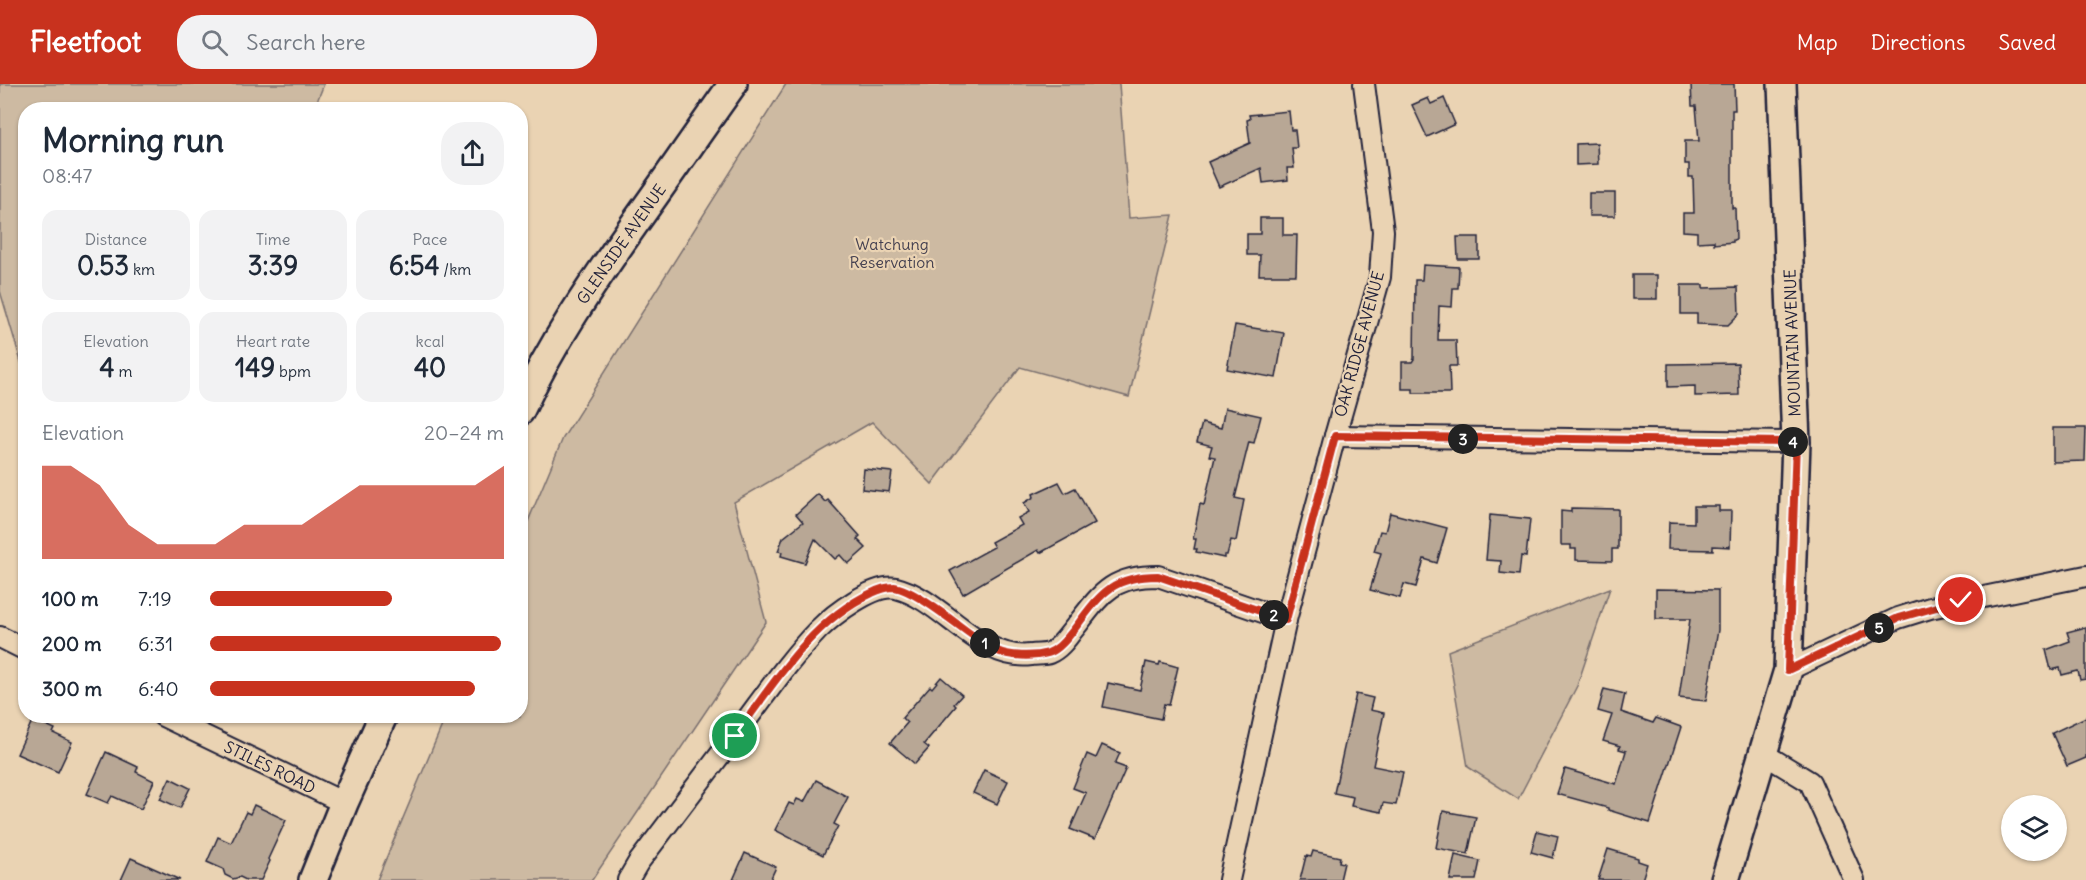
<!DOCTYPE html>
<meta charset="utf-8">
<style>
body{margin:0;font-family:Delius,sans-serif;background:#f2f2f3;color:#1f2937;height:100vh;display:flex;flex-direction:column;font-size:22px;white-space:nowrap}
*{box-sizing:border-box;margin:0}
p{font-size:20px;color:#747a83}
.icon{flex:none;width:33px;height:33px;fill:none;stroke:currentColor;stroke-width:2;stroke-linecap:round;stroke-linejoin:round}
.map{position:relative;flex:1;overflow:hidden}
.panel{position:absolute;left:18px;top:18px;width:510px;height:621px;display:flex;flex-direction:column;background:#fff;border-radius:24px;box-shadow:0 2px 4px #0004}
.panel>*{flex:none}
.tools{position:absolute;left:2001px;top:711px;display:grid;gap:12px}
.tools a{display:grid;place-items:center;width:66px;height:66px;border-radius:50%;background:#fff;box-shadow:0 2px 4px #0004;font-size:30px}
.pin{position:absolute;display:grid;place-items:center;width:51px;height:51px;color:#fff;margin:-26px;border:3px solid #fff;border-radius:50%;box-shadow:0 2px 6px #0007}
.km{position:absolute;width:30px;height:30px;margin:-15px;border-radius:50%;background:#222;color:#fff;font-size:16px;line-height:30px;text-align:center}
.round{display:grid;place-items:center;flex:none;width:63px;height:63px;border-radius:24px;background:#f2f2f3}
.headline{display:flex;align-items:center;justify-content:space-between;height:102px;padding:0 24px}
h1{font-size:33px;font-weight:700;line-height:45px}
.stats{display:grid;grid-template-columns:repeat(3,1fr);gap:9px;height:102px;padding:6px 24px}
.stats div{display:grid;align-content:center;border-radius:15px;background:#f2f2f3;text-align:center}
.stats b{font-size:26px;font-weight:700}
.stats small{font-size:16px;font-weight:400}
.stats p{font-size:16px}
.chart{height:168px;padding:12px 24px}
.chart p{display:flex;justify-content:space-between}
.chart svg{width:100%;height:108px;margin-top:6px;fill:#c8321e;opacity:.7}
ul{padding:0 24px;list-style:none;font-size:20px}
li{display:grid;grid-template-columns:96px 72px 1fr;align-items:center;height:45px}
li i{height:15px;border-radius:8px;background:#c8321e}
header{display:flex;align-items:center;gap:36px;box-sizing:border-box;height:84px;padding:0 30px;background:#c8321e;color:#fff}
header strong{font-size:28px}
nav{display:flex;gap:33px;margin-inline-start:auto;font-size:21px}
.search{width:420px;height:54px;background:#f2f2f3;display:flex;align-items:center;gap:15px;box-sizing:border-box;padding:0 21px;border-radius:24px;color:#747a83;font-size:22px}
.map>svg:first-child{display:block}
</style>
<header>
<strong>Fleetfoot</strong>
<div class="search"><svg class="icon" aria-label="search" viewBox="0 0 24 24"><circle cx="10" cy="10" r="6"/><path d="M15 15l6 6"/></svg>Search here</div>
<nav><a>Map</a><a>Directions</a><a>Saved</a></nav>
</header>
<div class="map">
<svg width="2086" height="796" viewBox="0 0 2086 796">
<rect width="100%" height="100%" fill="#ead3b3"/>
<filter id="ink" filterUnits="userSpaceOnUse"><feTurbulence type="fractalNoise" baseFrequency=".0167" numOctaves="2"/><feDisplacementMap in="SourceGraphic" scale="12" xChannelSelector="R" yChannelSelector="G"/><feConvolveMatrix kernelMatrix="1 2 1 2 8 2 1 2 1" color-interpolation-filters="sRGB"/></filter>
<g filter="url(#ink)">
<g fill="#cdbaa2" stroke="#786e6e" stroke-width="1.5">
<polygon points="0,0 324,0 314,25 26,26 25,291 0,207"/>
<polygon points="786,0 1119,0 1129,134 1173,131 1129,313 1020,283 932,400 872,338 734,418 766,538 592,796 377,796 446,632 520,632 521,454 563,354"/>
<polygon points="1610,504 1577,602 1518,715 1468,683 1448,567"/>
</g>
<g fill="#b8a795" stroke="#22223b" stroke-width="1.5">
<polygon points="1691,0 1734,0 1735,26 1732,26 1732,124 1735,124 1736,155 1733,156 1733,158 1714,160 1714,157 1697,158 1697,148 1683,147 1683,129 1694,129 1693,93 1689,93 1689,80 1685,80 1685,57 1699,57 1696,22 1692,22"/>
<polygon points="1428,14 1431,20 1444,14 1455,40 1427,53 1412,21"/>
<polygon points="1289,27 1291,46 1295,46 1297,64 1292,64 1294,84 1287,84 1288,96 1263,99 1261,84 1219,103 1208,78 1250,59 1247,36 1250,35 1249,31"/>
<polygon points="1597,59 1598,80 1576,81 1576,60"/>
<rect x="1589" y="109" width="26" height="23"/>
<polygon points="1260,134 1283,134 1283,151 1297,151 1296,191 1259,191 1260,171 1247,171 1247,150 1260,150"/>
<polygon points="1457,153 1479,153 1479,175 1458,175"/>
<polygon points="1423,181 1459,183 1458,204 1453,204 1452,223 1439,222 1438,256 1456,256 1457,282 1449,282 1450,309 1413,309 1413,305 1402,305 1402,278 1412,278 1414,275 1415,196 1422,196"/>
<rect x="1632" y="191" width="25" height="24"/>
<polygon points="1681,201 1703,201 1703,204 1738,203 1739,230 1728,241 1697,240 1697,230 1681,230"/>
<polygon points="1235,241 1284,249 1276,294 1227,285"/>
<polygon points="1738,279 1739,311 1695,312 1695,302 1668,303 1668,280"/>
<polygon points="1225,324 1261,332 1254,359 1249,358 1235,414 1244,416 1236,457 1231,456 1227,471 1224,471 1224,474 1196,468 1197,465 1194,465 1196,455 1193,455 1200,420 1204,421 1215,373 1209,372 1212,362 1197,358 1202,339 1221,344"/>
<polygon points="2053,344 2086,344 2085,377 2053,378"/>
<polygon points="864,385 892,388 889,408 862,405"/>
<polygon points="1059,398 1065,409 1075,404 1095,439 1040,469 1038,466 963,510 950,487 994,463 991,458 1022,441 1018,434 1029,428 1024,419 1034,413 1033,410"/>
<polygon points="818,410 825,418 828,416 860,452 857,455 866,464 848,480 840,471 835,475 815,455 805,479 781,472 782,468 778,467 783,454 803,438 796,430"/>
<polygon points="1694,422 1719,422 1719,427 1731,427 1730,463 1713,462 1713,466 1668,465 1669,438 1694,439"/>
<polygon points="1571,424 1618,425 1618,465 1612,465 1612,477 1576,476 1576,465 1571,465 1571,461 1561,461 1561,427 1571,428"/>
<polygon points="1390,429 1447,444 1437,479 1424,475 1416,503 1404,500 1400,514 1370,506 1381,469 1374,467 1380,447 1385,448"/>
<polygon points="1490,431 1530,435 1526,473 1521,472 1519,491 1500,489 1501,477 1486,476"/>
<polygon points="1656,505 1718,506 1718,546 1706,617 1679,614 1690,535 1656,535"/>
<polygon points="2086,543 2086,595 2080,596 2078,587 2062,591 2060,584 2051,586 2046,566 2070,557 2067,548"/>
<polygon points="1146,578 1159,581 1160,578 1178,583 1169,621 1164,620 1161,635 1103,623 1108,599 1140,606"/>
<polygon points="941,593 962,611 954,620 956,622 924,660 929,664 915,680 890,659 907,639 902,634 930,602 932,604"/>
<polygon points="1604,605 1625,610 1621,628 1653,639 1656,634 1681,643 1650,739 1608,726 1608,724 1557,710 1565,685 1616,700 1626,667 1619,665 1620,662 1603,657 1612,631 1598,627"/>
<polygon points="1356,610 1373,614 1370,626 1384,629 1373,682 1403,688 1396,721 1383,719 1381,728 1351,722 1353,713 1334,709"/>
<polygon points="2086,633 2086,674 2067,682 2052,649"/>
<polygon points="33,635 55,645 53,649 72,658 58,688 17,670"/>
<polygon points="1102,661 1120,669 1115,680 1126,684 1095,755 1070,745 1086,709 1073,704 1087,670 1096,674"/>
<polygon points="106,668 138,683 136,688 154,697 141,725 112,712 108,719 87,710"/>
<polygon points="984,686 1008,697 997,720 973,709"/>
<polygon points="170,694 190,704 180,724 160,715"/>
<polygon points="816,696 848,713 834,740 838,742 823,771 775,746 789,719 794,721 797,715 804,718"/>
<polygon points="254,721 286,736 268,775 270,777 261,796 246,796 240,793 233,795 225,791 223,785 207,778 218,753 231,759 246,728 250,730"/>
<polygon points="1443,727 1476,733 1468,770 1436,764"/>
<polygon points="1537,747 1558,752 1553,774 1531,768"/>
<polygon points="1608,765 1638,774 1638,777 1647,780 1642,796 1598,796"/>
<polygon points="1313,767 1340,773 1339,778 1344,779 1340,796 1300,796 1306,772 1311,773"/>
<polygon points="745,769 776,783 770,796 733,796"/>
<polygon points="1455,771 1480,777 1476,796 1450,796"/>
<polygon points="131,774 180,796 121,796"/>
</g>
<g fill="none" stroke-linecap="round" stroke-linejoin="round">
<g stroke="#22223b" stroke-width="24">
<g id="minor">
<polyline points="1335,352 1796,358"/>
<polyline points="0,553 26,566"/>
<polyline points="1788,586 1898,534 1930,524 2086,492"/>
<polyline points="163,632 344,719"/>
<polyline points="1764,670 1810,698 1854,796"/>
<path d="M628 796 638 779C674 732 709 685 745 638 768 607 791 574 818 546 833 531 874 499 896 504 942 515 980 578 1031 571 1037 570 1044 571 1049 569 1059 565 1066 555 1072 547 1100 512 1109 492 1158 492L1286 536"/>
<polyline points="1229,796 1286,536 1335,352 1380,193 1383,147 1364,0"/>
</g>
</g>
<g stroke="#22223b" stroke-width="32">
<g id="secondary">
<path d="M520 327C551 260 592 200 635 139 668 93 700 46 733 0"/>
<polyline points="313,796 344,719 383,632"/>
<polyline points="1725,796 1788,586 1796,358 1782,0"/>
</g>
</g>
<use href="#minor" stroke="#ead3b3" stroke-width="20"/>
<use href="#secondary" stroke="#ead3b3" stroke-width="27"/>
</g>
</g>
<g fill="none" stroke-linecap="round" stroke-linejoin="round" filter="url(#ink)">
<g stroke="#fff" stroke-width="12">
<path id="route" d="M735 652C773 600 812 536 872 509 878 506 887 503 894 503 913 505 955 539 972 551 979 556 987 562 995 566 1010 573 1033 573 1048 569 1058 566 1066 556 1072 548 1099 513 1109 492 1158 492L1286 536 1335 352 1796 358 1788 586 1898 534 1961 516"/>
</g>
<use href="#route" stroke="#c8321e" stroke-width="8"/>
</g>
<g text-anchor="middle" stroke-width="4.5" stroke-linejoin="round" paint-order="stroke">
<g font-size="16" fill="#22223b" stroke="#ead3b3">
<text transform="translate(621 160) rotate(-55)" y="6">GLENSIDE AVENUE</text>
<text transform="translate(1792 259) rotate(-92)" y="6">MOUNTAIN AVENUE</text>
<text transform="translate(1359 260) rotate(-75)" y="6">OAK RIDGE AVENUE</text>
<text transform="translate(270 683) rotate(26)" y="6">STILES ROAD</text>
</g>
<g font-size="16" fill="#444050" stroke="#ead3b3">
<text x="892" y="166">Watchung<tspan x="892" dy="18">Reservation</tspan></text>
</g>
</g>
</svg>
<div class="tools">
<a><svg class="icon" aria-label="layers" viewBox="0 0 24 24"><path d="M12 4l9 5-9 5-9-5zM3 14l9 5 9-5"/></svg></a>
</div>
<div class="pin" style="left:735px;top:652px;background:#1e9e55"><svg class="icon" aria-label="arrive" viewBox="0 0 24 24"><path d="M6 21V4h12l-3 4 3 4H6"/></svg></div>
<div class="pin" style="left:1961px;top:516px;background:#d93025"><svg class="icon" aria-label="check" viewBox="0 0 24 24"><path d="M5 12l5 5 9-10"/></svg></div>
<b class="km" style="left:985px;top:559px">1</b>
<b class="km" style="left:1274px;top:531px">2</b>
<b class="km" style="left:1463px;top:355px">3</b>
<b class="km" style="left:1793px;top:358px">4</b>
<b class="km" style="left:1879px;top:544px">5</b>
<section class="panel">
<div class="headline"><div><h1>Morning run</h1><p>08:47</p></div><a class="round"><svg class="icon" aria-label="share" viewBox="0 0 24 24"><path d="M12 15V3M7 8l5-5 5 5M5 13v7h14v-7"/></svg></a></div>
<div class="stats">
<div><p>Distance</p><b>0.53<small> km</small></b></div>
<div><p>Time</p><b>3:39</b></div>
<div><p>Pace</p><b>6:54<small> /km</small></b></div>
</div>
<div class="stats">
<div><p>Elevation</p><b>4<small> m</small></b></div>
<div><p>Heart rate</p><b>149<small> bpm</small></b></div>
<div><p>kcal</p><b>40</b></div>
</div>
<div class="chart"><p><span>Elevation</span>20–24 m</p>
<svg viewBox="0 0 160 44" preserveAspectRatio="none"><path d="M0 44V6L10 6L20 14L30 30L40 38L50 38L60 38L70 30L80 30L90 30L100 22L110 14L120 14L130 14L140 14L150 14L160 6V44z"/></svg>
</div>
<ul>
<li><b>100 m</b>7:19<i style="width:62%"></i></li>
<li><b>200 m</b>6:31<i style="width:99%"></i></li>
<li><b>300 m</b>6:40<i style="width:90%"></i></li>
</ul>
</section>
</div>
